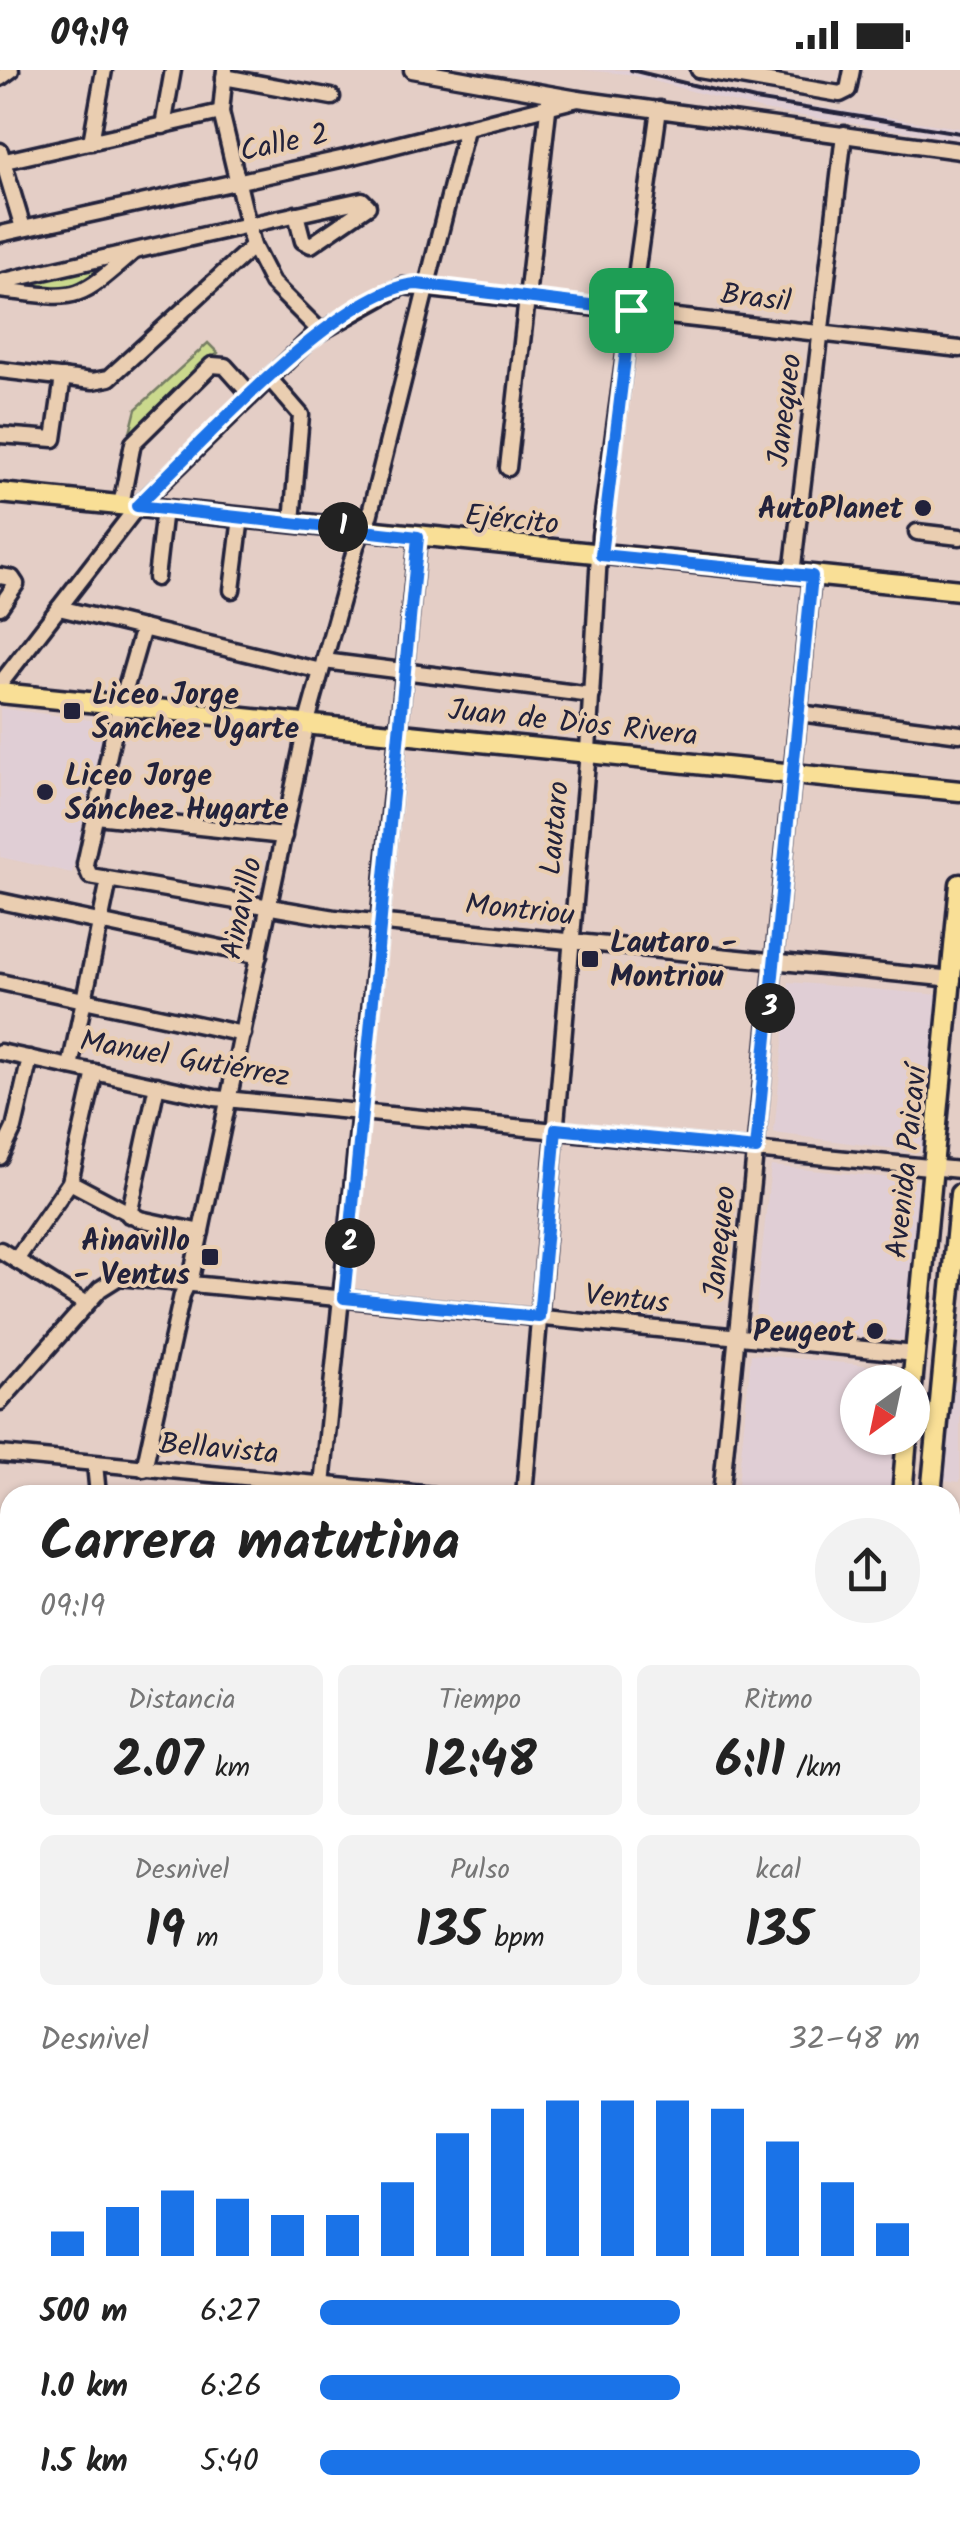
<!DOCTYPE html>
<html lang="es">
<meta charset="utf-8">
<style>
body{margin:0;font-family:Kalam,sans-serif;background:#f2f2f2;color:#222;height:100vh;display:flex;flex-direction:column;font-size:38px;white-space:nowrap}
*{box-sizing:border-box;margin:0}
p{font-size:32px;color:#767676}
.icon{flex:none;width:55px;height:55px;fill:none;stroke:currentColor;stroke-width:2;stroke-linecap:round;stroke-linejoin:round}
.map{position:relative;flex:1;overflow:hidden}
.details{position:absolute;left:0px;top:1415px;width:960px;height:1038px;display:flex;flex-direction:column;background:#fff;border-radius:30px 30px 0 0;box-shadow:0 2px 8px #0004}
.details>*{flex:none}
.needle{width:65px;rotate:213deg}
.controls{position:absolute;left:840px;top:1295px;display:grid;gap:20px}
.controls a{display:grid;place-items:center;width:90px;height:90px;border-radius:50%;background:#fff;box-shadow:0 2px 8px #0004;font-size:50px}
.pin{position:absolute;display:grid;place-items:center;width:85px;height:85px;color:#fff;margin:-42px;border-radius:20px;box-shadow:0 5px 15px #0006}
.km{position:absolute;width:50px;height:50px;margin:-25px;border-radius:50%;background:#222;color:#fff;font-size:28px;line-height:50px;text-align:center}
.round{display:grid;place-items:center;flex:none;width:105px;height:105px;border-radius:52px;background:#f2f2f2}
.overview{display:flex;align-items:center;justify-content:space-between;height:170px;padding:0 40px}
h1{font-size:55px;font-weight:700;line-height:75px}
.metrics{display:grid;grid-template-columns:repeat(3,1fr);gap:15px;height:170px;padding:10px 40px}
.metrics div{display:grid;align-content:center;border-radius:15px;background:#f2f2f2;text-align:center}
.metrics b{font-size:50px;font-weight:700}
.metrics small{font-size:28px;font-weight:400}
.metrics p{font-size:28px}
.chart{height:280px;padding:20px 40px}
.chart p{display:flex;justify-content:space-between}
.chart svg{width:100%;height:180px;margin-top:10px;stroke:#1a73e8;stroke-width:6}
ul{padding:0 40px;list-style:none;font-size:32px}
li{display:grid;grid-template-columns:160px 120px 1fr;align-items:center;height:75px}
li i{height:25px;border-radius:12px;background:#1a73e8}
.status{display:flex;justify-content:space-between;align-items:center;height:70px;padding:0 50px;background:#fff;direction:ltr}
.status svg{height:28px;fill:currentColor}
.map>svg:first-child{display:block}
</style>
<div class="status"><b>09:19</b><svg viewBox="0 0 49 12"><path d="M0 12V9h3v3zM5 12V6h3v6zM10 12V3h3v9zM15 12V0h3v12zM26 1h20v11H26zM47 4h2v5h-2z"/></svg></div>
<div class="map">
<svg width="960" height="2451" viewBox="0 0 960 2451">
<rect width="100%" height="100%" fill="#e4cec6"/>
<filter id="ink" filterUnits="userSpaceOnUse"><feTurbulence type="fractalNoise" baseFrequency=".01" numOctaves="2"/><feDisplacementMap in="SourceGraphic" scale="20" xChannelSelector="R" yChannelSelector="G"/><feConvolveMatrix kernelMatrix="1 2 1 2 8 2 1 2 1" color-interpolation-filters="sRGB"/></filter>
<g filter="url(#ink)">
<g fill="#e0ced5">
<polygon points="583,0 636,0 744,26 960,58 960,70 763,40 627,4"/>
<polygon points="0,638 99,651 104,657 72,803 0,787"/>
<polygon points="789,912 941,925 928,1077 918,1082 774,1063"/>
<polygon points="771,1096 921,1111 906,1271 754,1256"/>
<polygon points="751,1284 907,1299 906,1312 858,1312 858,1368 902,1368 898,1425 737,1425"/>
<polygon points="960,1310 960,1412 943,1410 952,1313"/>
<polygon points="960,1493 960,1577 950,1575 950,1527"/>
<polygon points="960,1805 960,2142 950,2147 950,1808"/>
<polygon points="960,2175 960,2451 901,2451 899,2443 950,2442 950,2180"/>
<polygon points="195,2442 582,2442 602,2451 193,2451"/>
</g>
<g fill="#cad98d" stroke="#767e64" stroke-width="2.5">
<polygon points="122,186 73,224 2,218"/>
<polygon points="208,273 218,283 129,367 136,339"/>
<polygon points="10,1562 10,1618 0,1635 0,1572"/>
<polygon points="950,1575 960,1577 960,1666 950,1660"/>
<path d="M10 1736V1872C0 1831 2 1779 10 1736Z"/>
<polygon points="736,2443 815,2443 816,2451 754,2451"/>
</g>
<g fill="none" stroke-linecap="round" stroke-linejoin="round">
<g stroke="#22223b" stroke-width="21">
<g id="minor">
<polyline points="225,0 221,42 253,176 272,213 320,261"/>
<polyline points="412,0 578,29 960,81"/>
<polyline points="699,0 840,24 848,20 852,0"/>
<polyline points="224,7 332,27"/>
<polyline points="0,8 11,0"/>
<polyline points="163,56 173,0"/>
<polyline points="91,72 104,0"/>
<polyline points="0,81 23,158"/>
<polyline points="5,91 221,42"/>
<polyline points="0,164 345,88 578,29"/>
<path d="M0 212C121 184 241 156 362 130L368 136 311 175 303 171 296 144"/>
<path d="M0 220C78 229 74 234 133 182"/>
<polyline points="0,300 93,311 109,308 253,176"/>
<polyline points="269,308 301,345 292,452"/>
<polyline points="0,365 54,369 63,307"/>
<polyline points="508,398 549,31"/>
<polyline points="121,435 133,373 212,295 225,296 251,325"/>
<polyline points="917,462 960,467"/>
<polyline points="792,504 844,64"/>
<polyline points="0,506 12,508 16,514 0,537"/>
<polyline points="156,508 164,439"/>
<polyline points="232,520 241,447"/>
<polyline points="59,538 321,601"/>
<polyline points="143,558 117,648 85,794 90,806 335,848 953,909"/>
<polyline points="324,591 592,625"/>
<polyline points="0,614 137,437 313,266 403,216 960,279"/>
<polyline points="799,643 960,664"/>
<polyline points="96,746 284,766"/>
<polyline points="0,831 259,886"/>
<polyline points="0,912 243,964"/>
<polyline points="0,982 215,1028 960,1100"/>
<polyline points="70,997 109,810"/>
<polyline points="0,1087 14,1058 30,988"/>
<polyline points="70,1112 140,1149 201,1162"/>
<polyline points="129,1145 157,1015"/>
<polyline points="0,1180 86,1234"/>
<polyline points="16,1190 70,1112 95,1002"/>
<polyline points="0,1332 100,1219 119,1207 916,1284"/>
<polyline points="0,1384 434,1425"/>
<polyline points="95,1394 98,1425"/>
<polyline points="144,1399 182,1225 192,1204 307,652 356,476 369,447 466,59"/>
<polyline points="321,1425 418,467"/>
<polyline points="524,1425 588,681 600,466 659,39"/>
<polyline points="721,1425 812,506"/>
<polyline points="950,1487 960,1465"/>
<polyline points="0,1529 10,1541"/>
<polyline points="0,1644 10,1633"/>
<polyline points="950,1666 960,1673"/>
<polyline points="0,1742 10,1694"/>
<polyline points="950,1799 960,1796"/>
<polyline points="0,1866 10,1891"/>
<polyline points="0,1899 10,1905"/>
<polyline points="0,2015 10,2021"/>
<polyline points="0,2143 10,2149"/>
<polyline points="950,2164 960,2159"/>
<polyline points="0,2240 10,2223"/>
<polyline points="0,2254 10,2260"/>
<polyline points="0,2399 10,2405"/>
<polyline points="4,2426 10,2414"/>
<polyline points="885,2442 887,2451"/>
<polyline points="95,2451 100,2442"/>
<polyline points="142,2451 143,2442"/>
</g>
</g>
<g stroke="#22223b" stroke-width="25">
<g id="major">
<polyline points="0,423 960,520"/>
<polyline points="0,623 960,721"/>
<polyline points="912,1316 960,814"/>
<polyline points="902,1425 907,1368"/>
<polyline points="931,1425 960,1124"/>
<polyline points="825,2442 826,2451"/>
<polyline points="862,2442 863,2451"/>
</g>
</g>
<g stroke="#22223b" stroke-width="28">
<g id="highway">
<polyline points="0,2074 10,2080"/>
<polyline points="0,2090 10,2096"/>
<polyline points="666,2442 678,2451"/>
<polyline points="718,2442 737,2451"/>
</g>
</g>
<use href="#minor" stroke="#eaceb1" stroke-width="14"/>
<use href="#major" stroke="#f9df96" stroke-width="18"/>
<use href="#highway" stroke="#f9df96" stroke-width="20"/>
<polyline stroke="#22223b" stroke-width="4" points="631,0 755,30 960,63"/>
</g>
</g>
<g fill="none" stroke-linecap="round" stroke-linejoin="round" filter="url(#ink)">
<g stroke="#fff" stroke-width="20">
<path id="route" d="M417 214 631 240 601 485 812 506 756 1079 556 1059 539 1247 344 1228 418 467 137 436C194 381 341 217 417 214Z"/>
</g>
<use href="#route" stroke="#1a73e8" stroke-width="12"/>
</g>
<g fill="#22223b" stroke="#eaceb1" stroke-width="4">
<circle cx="923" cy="438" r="10"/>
<rect x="62" y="631" width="20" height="20" rx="5"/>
<circle cx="45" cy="722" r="10"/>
<rect x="580" y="879" width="20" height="20" rx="5"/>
<rect x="200" y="1177" width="20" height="20" rx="5"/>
<circle cx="875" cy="1261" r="10"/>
</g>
<g text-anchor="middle" stroke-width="8" stroke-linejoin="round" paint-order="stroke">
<g font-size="30" fill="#22223b" stroke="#eaceb1">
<text transform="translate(284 72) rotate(-12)" y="10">Calle 2</text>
<text transform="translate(756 227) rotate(7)" y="10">Brasil</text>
<text transform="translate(784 340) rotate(-83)" y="10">Janequeo</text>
<text transform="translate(512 449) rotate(6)" y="10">Ejército</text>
<text transform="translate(573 652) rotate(6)" y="10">Juan de Dios Rivera</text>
<text transform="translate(554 758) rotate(-85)" y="10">Lautaro</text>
<text transform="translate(241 838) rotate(-78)" y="10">Ainavillo</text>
<text transform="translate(520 839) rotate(6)" y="10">Montriou</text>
<text transform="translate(185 988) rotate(10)" y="10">Manuel Gutiérrez</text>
<text transform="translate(906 1092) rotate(-84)" y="10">Avenida Paicaví</text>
<text transform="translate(719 1172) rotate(-84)" y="10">Janequeo</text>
<text transform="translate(627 1228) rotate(6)" y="10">Ventus</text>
<text transform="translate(219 1378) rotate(5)" y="10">Bellavista</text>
</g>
<g font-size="30" font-weight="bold" fill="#22223b" stroke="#eaceb1" text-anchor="end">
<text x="903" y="448">AutoPlanet</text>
<text x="92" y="634" text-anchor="start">Liceo Jorge<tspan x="92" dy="34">Sanchez Ugarte</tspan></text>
<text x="65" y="715" text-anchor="start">Liceo Jorge<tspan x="65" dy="34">Sánchez Hugarte</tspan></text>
<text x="610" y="882" text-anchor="start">Lautaro -<tspan x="610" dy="34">Montriou</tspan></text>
<text x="190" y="1180">Ainavillo<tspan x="190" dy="34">- Ventus</tspan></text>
<text x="855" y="1271">Peugeot</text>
</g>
</g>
</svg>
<div class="controls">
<a><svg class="needle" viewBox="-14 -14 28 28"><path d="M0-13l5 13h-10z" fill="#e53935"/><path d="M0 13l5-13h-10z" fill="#767676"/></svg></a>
</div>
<div class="pin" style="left:631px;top:240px;background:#1e9e55"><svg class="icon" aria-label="arrive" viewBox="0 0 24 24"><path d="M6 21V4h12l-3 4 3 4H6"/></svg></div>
<b class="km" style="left:343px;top:457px">1</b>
<b class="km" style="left:350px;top:1173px">2</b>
<b class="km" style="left:770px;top:938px">3</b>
<section class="details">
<div class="overview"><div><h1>Carrera matutina</h1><p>09:19</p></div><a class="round"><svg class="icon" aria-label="share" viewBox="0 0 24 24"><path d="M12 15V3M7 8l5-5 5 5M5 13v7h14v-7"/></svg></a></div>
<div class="metrics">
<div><p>Distancia</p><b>2.07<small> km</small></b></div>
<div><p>Tiempo</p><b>12:48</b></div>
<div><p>Ritmo</p><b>6:11<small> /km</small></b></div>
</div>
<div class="metrics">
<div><p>Desnivel</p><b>19<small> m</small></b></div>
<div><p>Pulso</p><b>135<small> bpm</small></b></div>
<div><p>kcal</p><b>135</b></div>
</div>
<div class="chart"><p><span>Desnivel</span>32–48 m</p>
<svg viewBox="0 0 160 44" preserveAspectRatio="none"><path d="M5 44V38M15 44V32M25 44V28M35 44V30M45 44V34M55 44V34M65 44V26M75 44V14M85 44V8M95 44V6M105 44V6M115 44V6M125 44V8M135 44V16M145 44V26M155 44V36"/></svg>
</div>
<ul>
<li><b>500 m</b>6:27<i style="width:60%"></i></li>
<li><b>1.0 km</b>6:26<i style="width:60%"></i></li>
<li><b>1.5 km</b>5:40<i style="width:100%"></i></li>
</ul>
</section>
</div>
